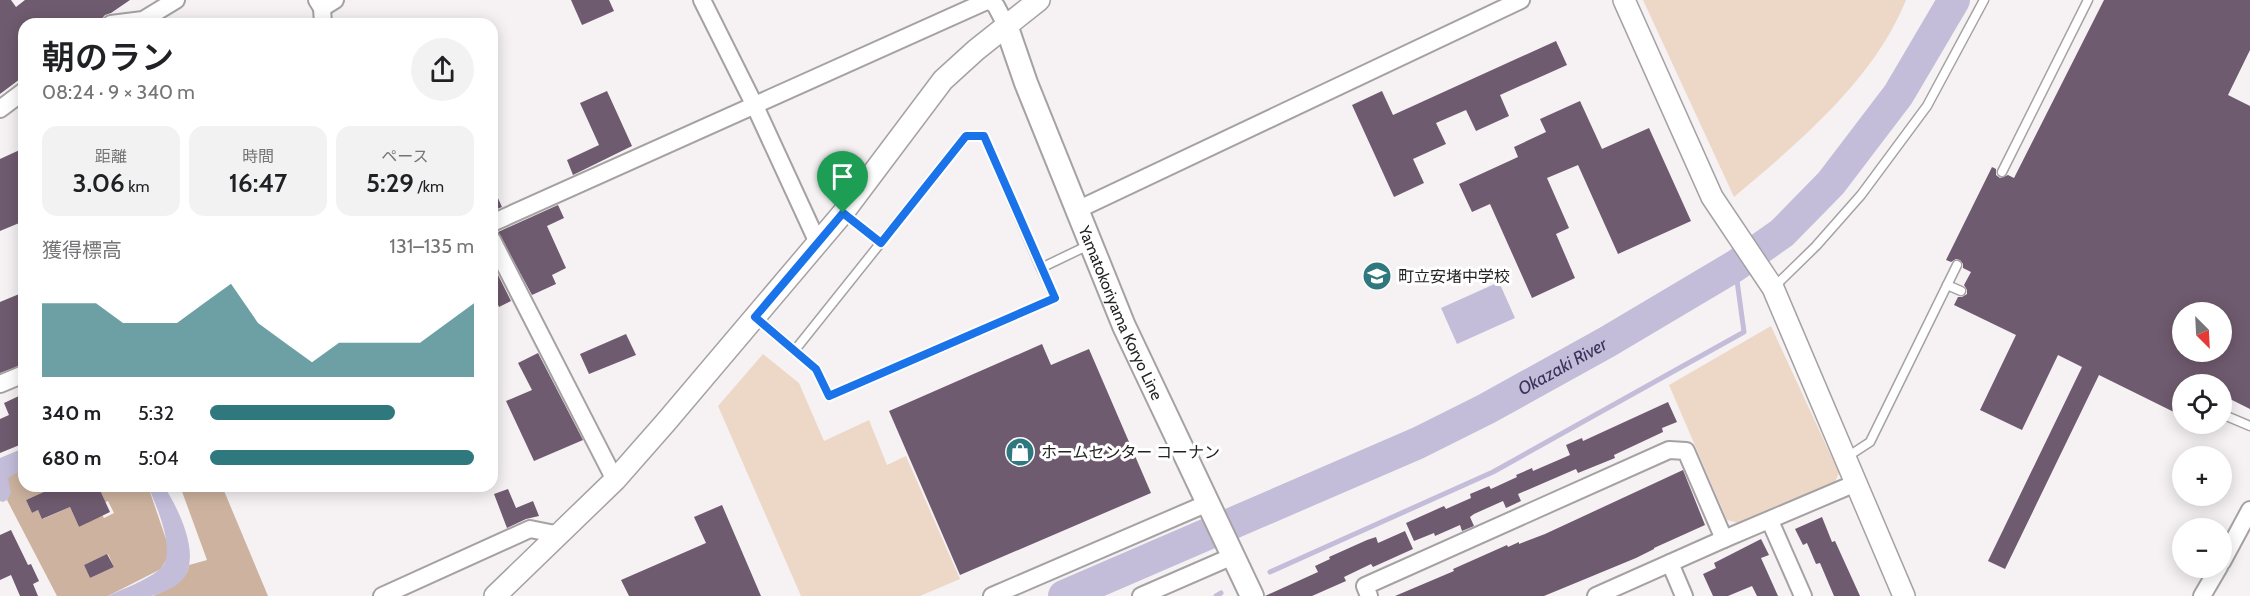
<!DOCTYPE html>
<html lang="ja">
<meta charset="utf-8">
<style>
body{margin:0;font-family:Cabin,"Noto Sans JP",sans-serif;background:#f2f2f2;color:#202124;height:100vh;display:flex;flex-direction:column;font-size:22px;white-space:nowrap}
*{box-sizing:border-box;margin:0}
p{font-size:20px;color:#757577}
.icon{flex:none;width:33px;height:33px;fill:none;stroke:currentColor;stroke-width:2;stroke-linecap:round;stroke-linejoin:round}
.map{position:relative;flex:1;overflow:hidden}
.panel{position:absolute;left:18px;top:18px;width:480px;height:474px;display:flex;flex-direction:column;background:#fff;border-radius:18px;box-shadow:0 3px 15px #0003}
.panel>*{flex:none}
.needle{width:39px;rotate:156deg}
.tools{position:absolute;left:2172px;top:302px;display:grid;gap:12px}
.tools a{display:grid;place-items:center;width:60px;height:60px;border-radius:50%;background:#fff;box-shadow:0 3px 15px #0003;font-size:30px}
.pin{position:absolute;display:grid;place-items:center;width:51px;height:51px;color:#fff;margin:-62px -26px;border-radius:50% 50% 50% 0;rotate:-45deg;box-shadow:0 0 6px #0007}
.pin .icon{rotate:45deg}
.round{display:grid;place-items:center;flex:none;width:63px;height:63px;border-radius:32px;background:#f2f2f2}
.overview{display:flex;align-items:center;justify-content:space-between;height:102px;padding:0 24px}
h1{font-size:33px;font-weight:600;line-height:45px}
.stats{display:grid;grid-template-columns:repeat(3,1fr);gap:9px;height:102px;padding:6px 24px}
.stats div{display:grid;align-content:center;border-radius:15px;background:#f2f2f2;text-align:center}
.stats b{font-size:26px;font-weight:600}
.stats small{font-size:16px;font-weight:400}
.stats p{font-size:16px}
.chart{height:168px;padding:12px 24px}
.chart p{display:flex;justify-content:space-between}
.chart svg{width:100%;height:108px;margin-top:6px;fill:#2f787e;opacity:.7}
ul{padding:0 24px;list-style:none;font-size:20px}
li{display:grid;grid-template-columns:96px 72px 1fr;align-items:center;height:45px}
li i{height:15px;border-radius:8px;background:#2f787e}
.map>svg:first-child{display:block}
</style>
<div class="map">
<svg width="2250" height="596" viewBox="0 0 2250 596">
<rect width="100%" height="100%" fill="#f6f2f3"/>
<g fill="#edd8c7">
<path d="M1643 0H1906C1874 80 1798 143 1734 197Z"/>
<polygon points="1771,326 1839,473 1835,482 1742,524 1727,520 1669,385"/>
<polygon points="763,354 799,383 824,441 869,420 887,465 906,456 960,579 920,596 801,596 718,406"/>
</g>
<g fill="#cdb39f" fill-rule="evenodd">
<path d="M24 468V486H57L26 500 32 513 38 510 43 519 70 507 79 527 87 523 80 507 98 486H148L168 545V557L161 569 108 596H57L7 500 10 493 7 478ZM108 501 114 513 104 518 98 506ZM108 554 114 567 90 578 84 565Z"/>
<path d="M180 486H222L268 596H153C168 589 186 583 189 565L207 560Z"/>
</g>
<g fill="#c3bdda">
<polygon points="1499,282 1515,318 1457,344 1441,308"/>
<polygon points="24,448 24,468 8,478 11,493 7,500 3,502 0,501 0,458"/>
<path d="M148 486H164C181 513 210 572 169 589 163 592 157 595 151 596 137 596 122 596 108 596 125 588 145 581 159 570 179 556 156 505 148 486Z"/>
</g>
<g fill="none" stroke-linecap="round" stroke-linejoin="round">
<g stroke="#c3bdda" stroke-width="5">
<polyline points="1270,572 1493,472 1744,332 1735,266"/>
<polyline points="1216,596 1221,593"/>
</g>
<path stroke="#c3bdda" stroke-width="32" id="s1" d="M1064 596 1418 443 1486 409 1607 342 1735 266 1782 233 1831 183 1898 95 1954 0"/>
</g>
<g fill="#6f5b6f" fill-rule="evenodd">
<polygon points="0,0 11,0 16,7 25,0 130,0 111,13 105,15 97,24 24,24 24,76 0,94"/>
<polygon points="571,0 609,0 614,11 582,25"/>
<path d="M2104 0H2250V50L2228 95 2250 106V409L2222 395V384H2182V416L2099 375 2005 569 1988 561 2082 367 2058 355 2022 430 1980 410 2016 335 1954 305 1958 297H1962L1967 294V290L1964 285 1971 272 1963 268V264L1960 260 1956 259 1951 262 1946 260 1992 167 1996 169V175L2000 178 2008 175 2014 178ZM2182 312H2222V351H2182Z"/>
<polygon points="1556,41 1567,65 1500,95 1509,116 1476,131 1466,110 1436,123 1446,144 1413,159 1424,183 1394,197 1352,105 1382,91 1393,115"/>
<polygon points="607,91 632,146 573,175 567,160 599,145 580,103"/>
<polygon points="1580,101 1602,149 1649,128 1691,221 1618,254 1578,165 1547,178 1569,228 1556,234 1575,278 1532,298 1490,204 1472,212 1459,184 1518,157 1514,147 1546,132 1540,119"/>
<polygon points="24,148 24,221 0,231 0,159"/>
<polygon points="492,185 502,207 492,211"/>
<polygon points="558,205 564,218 547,226 566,268 552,275 556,284 532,295 498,232"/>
<polygon points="492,263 511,301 499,307 492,291"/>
<polygon points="24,292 24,364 0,373 0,302"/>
<polygon points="626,334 636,355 589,374 580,354"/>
<polygon points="1042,344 1051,365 1089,349 1151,493 960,575 889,411"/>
<polygon points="538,353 583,440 534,461 506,401 532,390 518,363"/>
<polygon points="19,396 24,406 24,448 22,444 0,453 0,419 9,415 4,403"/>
<polygon points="1668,402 1677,422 1662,428 1663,432 1614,455 1615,458 1578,473 1576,469 1518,494 1521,501 1506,508 1503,501 1474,514 1470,517 1474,526 1462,531 1460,525 1435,536 1434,533 1414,541 1406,523 1444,506 1446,509 1471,498 1470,494 1489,486 1491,489 1517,477 1516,475 1532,468 1533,471 1570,455 1566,445 1582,438 1583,441"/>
<polygon points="1683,470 1705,525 1654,548 1654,549 1636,558 1544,596 1395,596 1454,571 1453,569 1507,545 1508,547 1519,542 1519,544 1545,534"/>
<polygon points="57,486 98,486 110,512 79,527 70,507 42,519 38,510 32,513 26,500"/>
<polygon points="508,489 516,508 533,501 539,516 526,519 507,528 494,494"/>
<polygon points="722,505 761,596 629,596 621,580 706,543 694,517"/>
<polygon points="1822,517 1832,542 1835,541 1860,596 1834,596 1820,563 1816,564 1807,543 1803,545 1795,529"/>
<polygon points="11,530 28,565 31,564 39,581 33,584 38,596 20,596 11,575 0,580 0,535"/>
<polygon points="1405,531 1413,549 1373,567 1371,564 1344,577 1346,581 1312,596 1265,596 1318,572 1315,566 1330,559 1329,557 1367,540 1376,537 1378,543"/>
<polygon points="1761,539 1769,555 1761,558 1778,596 1757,596 1752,586 1728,596 1713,596 1703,574 1716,568 1714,563"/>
<polygon points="107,554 114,567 90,578 84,565"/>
</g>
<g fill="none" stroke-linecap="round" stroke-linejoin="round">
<g stroke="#a6a1a3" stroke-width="11">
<g id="service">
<polyline points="2002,172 2088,0"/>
<polyline points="843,213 881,243"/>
<polyline points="1947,285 1961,291"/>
<polyline points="1773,288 1816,246 1861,195 1927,106 1984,0"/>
<polyline points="756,317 816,369 829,396 1055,298 1041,268 1091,244"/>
<polyline points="795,350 966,136 984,136 1041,268"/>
<polyline points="2224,415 2250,426"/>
<polyline points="1847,457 1870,442 1957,265"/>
</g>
</g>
<g stroke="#a6a1a3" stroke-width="20">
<g id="minor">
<polyline points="317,0 322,8 323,24"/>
<polyline points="702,0 754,104 818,243"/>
<polyline points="322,8 335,0"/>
<polyline points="111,24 143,20 176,0"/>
<polyline points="0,109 24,91"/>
<polyline points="1077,210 1521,0"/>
<polyline points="492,223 989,0 996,6 1006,25"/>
<polyline points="492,240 615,480"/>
<polyline points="0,384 24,374"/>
<polyline points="1770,521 1803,596"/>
<polyline points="2222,562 2250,510"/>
<polyline points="1670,563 1684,596"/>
<polyline points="382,596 530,529 560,535"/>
<polyline points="992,596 1208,503"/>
<polyline points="1141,596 1233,556"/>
<polyline points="1369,596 1365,586 1669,450 1686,451 1724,539"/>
<polyline points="1596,596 1724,539 1856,483"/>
<polyline points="2202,596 2219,567"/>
</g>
</g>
<g stroke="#a6a1a3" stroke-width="24">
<g id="tertiary">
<polyline points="1624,0 1712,197 1773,288 1904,596"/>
<polyline points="495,596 615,480 666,422 843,213 943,80 976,50 1039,0"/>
</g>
</g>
<g stroke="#a6a1a3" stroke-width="26">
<g id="secondary">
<path id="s2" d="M1006 25 1026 83 1124 326 1252 596"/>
</g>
</g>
<use href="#service" stroke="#fff" stroke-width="8"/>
<use href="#minor" stroke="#fff" stroke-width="16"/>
<use href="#tertiary" stroke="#fff" stroke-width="21"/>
<use href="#secondary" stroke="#fff" stroke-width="22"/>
</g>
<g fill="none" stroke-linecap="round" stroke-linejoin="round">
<g stroke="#fff" stroke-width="12">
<polygon id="route" points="966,136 984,136 1055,298 829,396 816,369 755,317 843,213 881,243"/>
</g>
<use href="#route" stroke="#1a73e8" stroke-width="8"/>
</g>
<defs>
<g id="school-disc" transform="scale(1.5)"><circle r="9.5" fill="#2f787e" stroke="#fff"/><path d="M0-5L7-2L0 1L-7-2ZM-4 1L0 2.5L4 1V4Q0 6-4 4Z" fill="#fff"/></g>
<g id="shop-disc" transform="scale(1.5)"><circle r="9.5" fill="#2f787e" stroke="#fff"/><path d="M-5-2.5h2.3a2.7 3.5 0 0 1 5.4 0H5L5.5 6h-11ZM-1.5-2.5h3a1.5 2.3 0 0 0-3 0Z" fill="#fff"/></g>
</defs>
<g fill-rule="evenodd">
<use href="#school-disc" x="1377" y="276"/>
<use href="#shop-disc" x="1020" y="452"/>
</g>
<g text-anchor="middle" stroke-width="6" stroke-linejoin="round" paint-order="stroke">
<g font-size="16" fill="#242323" stroke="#fff" text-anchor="start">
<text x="1398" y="282">町立安堵中学校</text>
<text x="1041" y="458">ホームセンター コーナン</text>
</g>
<g font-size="16" fill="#242323" stroke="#fff">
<text dy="6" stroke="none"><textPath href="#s2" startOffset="310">Yamatokoriyama Koryo Line</textPath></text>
</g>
<g font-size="18" font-style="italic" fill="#3e325b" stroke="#fff">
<text dy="6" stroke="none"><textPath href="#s1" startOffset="549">Okazaki River</textPath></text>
</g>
</g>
</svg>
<div class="tools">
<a><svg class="needle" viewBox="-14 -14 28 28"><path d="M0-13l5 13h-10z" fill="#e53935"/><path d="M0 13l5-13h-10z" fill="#757577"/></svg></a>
<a><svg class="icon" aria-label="locate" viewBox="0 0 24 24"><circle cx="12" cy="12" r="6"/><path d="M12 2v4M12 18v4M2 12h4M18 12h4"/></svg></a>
<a>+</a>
<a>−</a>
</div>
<div class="pin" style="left:843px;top:213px;background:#1e9e55"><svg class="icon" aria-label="arrive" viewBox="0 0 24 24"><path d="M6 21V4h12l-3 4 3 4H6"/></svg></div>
<section class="panel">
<div class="overview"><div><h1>朝のラン</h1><p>08:24 · 9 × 340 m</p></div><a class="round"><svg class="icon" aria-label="share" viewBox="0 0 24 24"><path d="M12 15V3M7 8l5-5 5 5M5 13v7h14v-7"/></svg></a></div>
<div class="stats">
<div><p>距離</p><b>3.06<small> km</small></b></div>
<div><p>時間</p><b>16:47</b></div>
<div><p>ペース</p><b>5:29<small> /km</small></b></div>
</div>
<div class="chart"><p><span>獲得標高</span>131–135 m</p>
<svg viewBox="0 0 160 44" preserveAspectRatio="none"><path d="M0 44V14L10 14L20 14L30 22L40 22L50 22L60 14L70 6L80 22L90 30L100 38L110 30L120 30L130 30L140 30L150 22L160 14V44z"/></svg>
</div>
<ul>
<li><b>340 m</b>5:32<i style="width:70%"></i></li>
<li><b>680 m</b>5:04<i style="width:100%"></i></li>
</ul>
</section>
</div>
